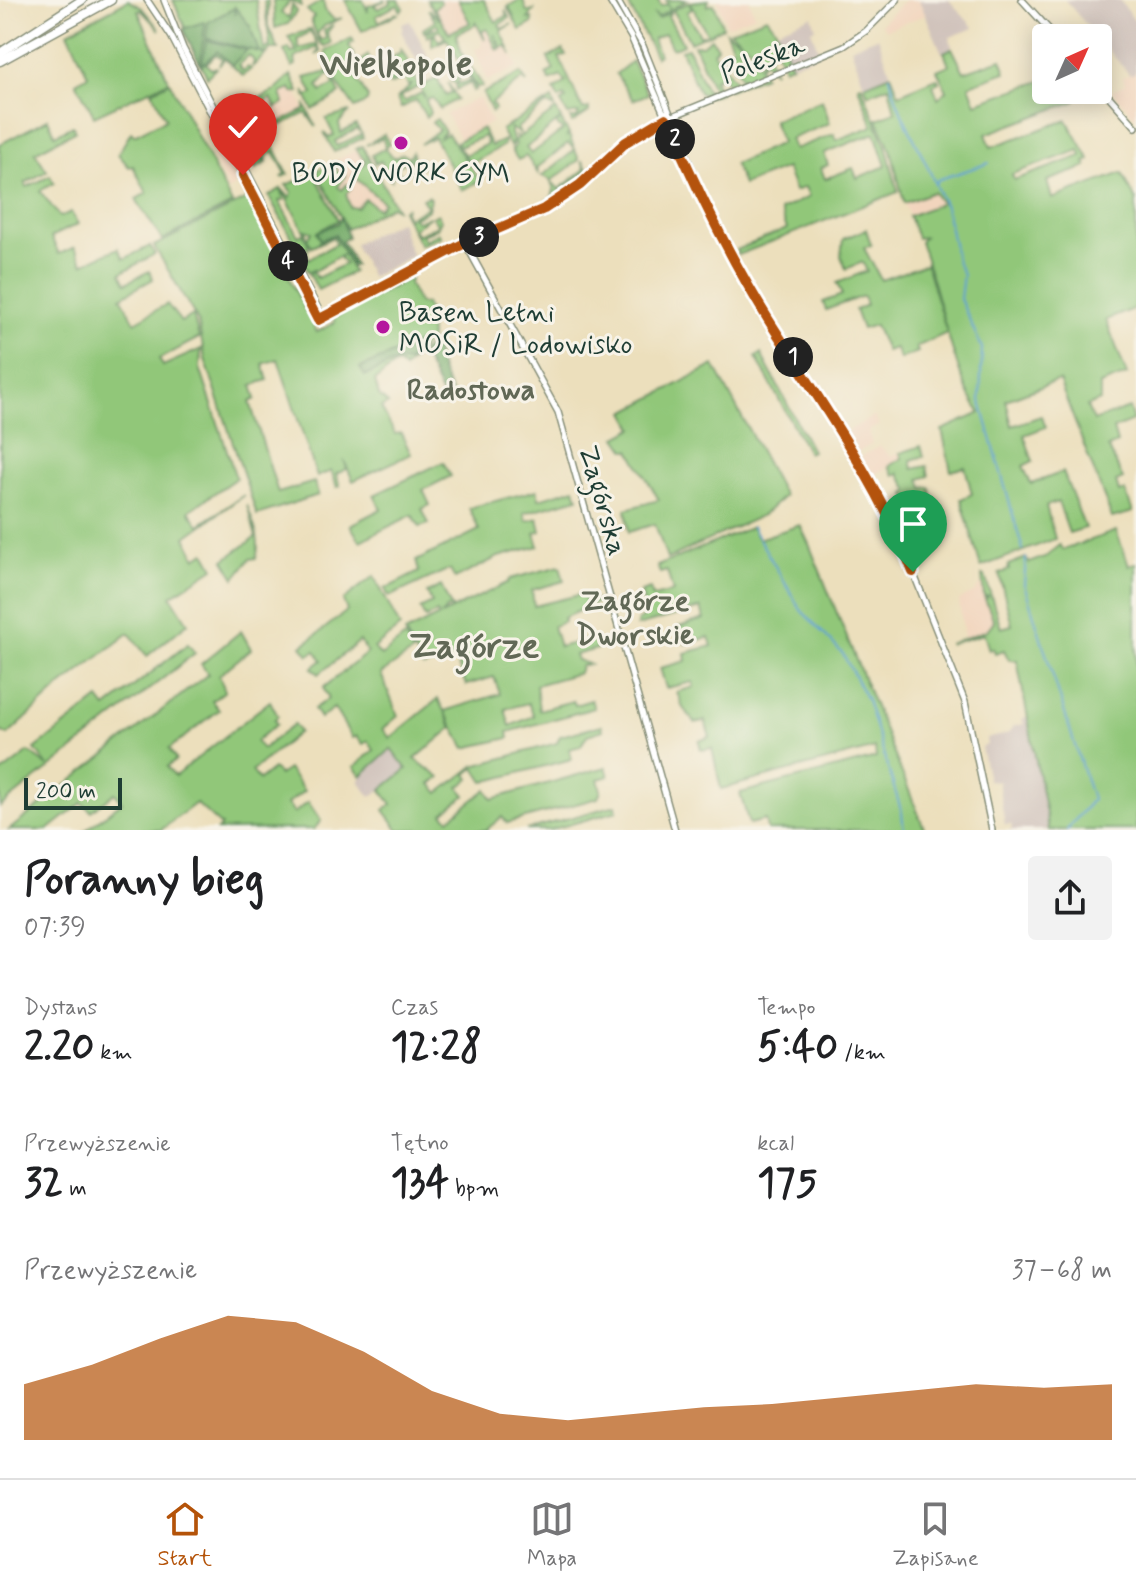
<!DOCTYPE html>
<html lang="pl">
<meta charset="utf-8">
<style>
body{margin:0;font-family:Mynerve,sans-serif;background:#f2f2f2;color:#202124;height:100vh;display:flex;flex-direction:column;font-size:30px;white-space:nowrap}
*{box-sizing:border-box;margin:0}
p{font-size:26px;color:#757577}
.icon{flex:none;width:44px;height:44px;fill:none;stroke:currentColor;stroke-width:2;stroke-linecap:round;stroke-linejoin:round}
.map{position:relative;height:830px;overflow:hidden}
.sheet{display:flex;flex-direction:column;background:#fff;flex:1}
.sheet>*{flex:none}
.needle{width:52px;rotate:45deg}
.buttons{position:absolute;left:1032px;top:24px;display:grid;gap:16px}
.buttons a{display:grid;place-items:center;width:80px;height:80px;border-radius:8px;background:#fff;box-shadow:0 4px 20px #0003;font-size:40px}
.scale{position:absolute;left:24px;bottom:20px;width:98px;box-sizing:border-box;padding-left:8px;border:4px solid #1f3d34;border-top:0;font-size:22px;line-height:28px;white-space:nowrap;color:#1f3d34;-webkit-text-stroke:6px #f7f3e8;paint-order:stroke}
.pin{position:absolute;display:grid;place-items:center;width:68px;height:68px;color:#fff;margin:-82px -34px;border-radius:50% 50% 50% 0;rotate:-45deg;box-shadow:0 0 8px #0007}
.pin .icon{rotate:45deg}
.km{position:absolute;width:40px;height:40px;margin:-20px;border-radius:50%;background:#222;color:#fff;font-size:22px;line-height:40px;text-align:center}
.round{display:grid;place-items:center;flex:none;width:84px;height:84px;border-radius:8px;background:#f2f2f2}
.summary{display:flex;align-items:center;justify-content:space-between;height:136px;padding:0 24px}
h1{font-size:44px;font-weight:700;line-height:60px}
.stats{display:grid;grid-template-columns:repeat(3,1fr);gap:12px;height:136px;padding:8px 24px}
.stats div{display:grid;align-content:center}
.stats b{font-size:40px;font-weight:700}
.stats small{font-size:22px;font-weight:400}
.stats p{font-size:22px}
.chart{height:224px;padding:16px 24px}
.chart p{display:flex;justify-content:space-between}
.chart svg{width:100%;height:144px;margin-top:8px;fill:#b45309;opacity:.7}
.menu{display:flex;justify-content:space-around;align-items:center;height:112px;border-top:2px solid #e0e0e0;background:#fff;font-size:22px;color:#757577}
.menu a{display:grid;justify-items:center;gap:4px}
.menu .on{color:#b45309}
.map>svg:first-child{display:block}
</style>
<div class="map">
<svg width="1136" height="830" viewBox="0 0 1136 830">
<rect width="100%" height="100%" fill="#f7f3e8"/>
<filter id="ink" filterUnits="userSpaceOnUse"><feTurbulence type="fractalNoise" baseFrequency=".0125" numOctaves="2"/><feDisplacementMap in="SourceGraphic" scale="16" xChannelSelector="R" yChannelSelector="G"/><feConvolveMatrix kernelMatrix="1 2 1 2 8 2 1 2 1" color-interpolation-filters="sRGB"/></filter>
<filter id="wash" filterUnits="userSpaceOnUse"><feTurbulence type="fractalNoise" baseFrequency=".006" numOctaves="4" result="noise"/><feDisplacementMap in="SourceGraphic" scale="32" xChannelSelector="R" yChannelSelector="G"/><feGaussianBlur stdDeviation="1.8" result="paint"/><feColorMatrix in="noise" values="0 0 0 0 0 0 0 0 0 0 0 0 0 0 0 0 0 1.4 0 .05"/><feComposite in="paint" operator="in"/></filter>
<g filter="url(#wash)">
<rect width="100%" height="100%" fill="#ecdfbc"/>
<g fill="#f2d5bd">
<polygon points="430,0 484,0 518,67 487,81 475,49 481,46 482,40 474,22 449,34"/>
<polygon points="717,0 749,0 755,15 727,26"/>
<polygon points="905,0 919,0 925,15 886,30 881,24"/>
<polygon points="1136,72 1136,118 1112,91 1125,84 1123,77"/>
<polygon points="289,76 306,111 270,130 255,101 274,91"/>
<polygon points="479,98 492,122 460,140 446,114"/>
<polygon points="221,148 235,178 235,187 228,191 225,187 230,183 225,184 210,154"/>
<polygon points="361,148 391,206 347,229 316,170"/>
<polygon points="933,191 938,196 955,253 931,270 920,242 928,234 920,212 909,216 904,203"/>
<polygon points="874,416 879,425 868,431 872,444 858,452 846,432"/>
<polygon points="880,446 890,456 900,453 902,458 872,476 861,457"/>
<polygon points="980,584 984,596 989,595 985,599 994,621 987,630 964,638 959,600 975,592"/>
</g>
<g fill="#cfc1ba">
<polygon points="919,0 949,0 974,28 950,37 952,48 942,53"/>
<polygon points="1065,0 1120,0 1136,23 1136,72 1130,75"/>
<polygon points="812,16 816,28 811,30 820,54 791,65 777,30"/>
<polygon points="410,21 435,69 425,78 417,70 414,63 417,61 401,31 404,29 402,24"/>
<polygon points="878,37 891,74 864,85 851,47"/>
<polygon points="400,221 412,256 371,277 354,244"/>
<polygon points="1027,717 1043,800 1048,830 1008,830 1012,829 1011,824 1005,825 998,781 988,780 981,747 987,745 986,739 1009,733 1014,726 1024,724 1022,719"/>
<polygon points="391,749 407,769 371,797 359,781 361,776"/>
</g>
<g fill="#91c779" stroke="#588256" stroke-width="2" fill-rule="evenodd">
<polygon points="128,0 142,8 160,30 141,10 138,11 169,81 94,116 76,82 88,75 68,32"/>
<polygon points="173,0 256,0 264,50 270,46 264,1 268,0 268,26 278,49 270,49 267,54 260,52 265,55 252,67 254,61 249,55 238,65 243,71 248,67 251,69 243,76 225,59 219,65 222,59 216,54 206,64 211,69 217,67 207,77"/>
<path d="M273 0C283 1 290 0 301 0V6L290 1 281 13 289 18 292 5 297 11 288 24 275 28Z"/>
<polygon points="323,0 325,10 334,20 342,18 324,26 317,34 321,40 326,39 324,30 333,25 327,33 331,43 325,46 320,43 311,20 314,17 307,10"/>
<polygon points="345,0 363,0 368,12 368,6 386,0 374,5 378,9 391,3 390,0 399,0 404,8 401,11 397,5 376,16 379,22 397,13 398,14 362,31"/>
<polygon points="427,0 439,0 441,3 434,8 449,33 470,23 458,0 484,0 496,22 507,16 505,10 509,18 499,25 502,29 512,24 501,31 512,55 506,45 502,48 494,34 500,49 497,50 487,29 482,31 485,40 475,21 475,25 456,34 462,54 483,86 477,87 464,65 476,89 473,91 471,83 456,90 456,84 451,81 461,75 457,84 471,81 447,39 432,46 432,37 435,35 439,41 445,37 441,30 427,37 426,32 439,28 437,24 424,32 423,29 435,21 428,9 439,19"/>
<polygon points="519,0 523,0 527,12 534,10 528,19 532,18 533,23 520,30 507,7 514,18 509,6"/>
<polygon points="626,0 658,0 661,6 667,4 670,9 666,0 687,0 658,17 654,13 658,19 672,11 668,16 683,44 672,49 665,33 653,39 659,55 656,57"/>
<polygon points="709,0 707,6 714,4 723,27 708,35 690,2"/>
<polygon points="689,2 692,9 687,12 700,35 706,35 690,42 673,10"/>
<polygon points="767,17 776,29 791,65 784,68 776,50 768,55 774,72 764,61 759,67 764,76 746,83 725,55 733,48 726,32 742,42 738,47 758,64 763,59 730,31"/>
<polygon points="311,29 317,43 310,32 297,39 299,49 317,44 321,52 316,55 319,51 317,47 295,58 296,65 292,67 284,51 289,48 291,53 297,52 288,37"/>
<polygon points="352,38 354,42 349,45 358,64 368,55 370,60 353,70 350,67 368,98 367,102 355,108 338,84 325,51"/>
<polygon points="711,38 717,47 713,52 736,81 741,78 745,83 729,90 723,75 714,79 720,93 710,97 699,93 681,50 688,48 707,92 713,89 694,45 702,45"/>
<polygon points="400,47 409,63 389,75 393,81 414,71 418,87 397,98 413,84 408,86 405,78 390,85 377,59 380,57 383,62 401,53"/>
<path d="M952 48 964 72 1001 59 1006 72 969 85 976 103 1044 80 1046 90H1074L1076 101 986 134 991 147 1067 120 1090 160 1085 162 1087 167 1047 181 1052 199 1122 173 1136 200V308L1106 320 1127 375 1100 385V401L1087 406 1093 421 1129 408 1133 421 1113 429 1117 443 1108 447 1123 479 1116 482 1119 492 1125 491 1133 512 1112 518 1059 381 1054 382 1006 400 1012 426 1041 416 1046 427 1024 435 1033 461 1023 466 1031 484 1063 472 1085 528 1069 533 1058 502 1046 506 1055 539 981 567 961 499 972 494 965 467 951 471 942 430 981 413C955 384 937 284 920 242L924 237 917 238 909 216 941 203 933 192 904 203 891 150 877 119 895 112 889 86 868 94 864 85 891 74 899 94 937 78 939 82 933 85 938 98 947 91 937 70 949 65 944 52ZM1080 150 1082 156 1014 180 1012 174Z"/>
<polygon points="563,50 566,55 559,57 583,110 589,108 589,112 572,123 570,118 577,118 579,113 568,115 561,103 566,99 564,96 559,99 554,90 566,82 561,76 550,81 546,74 554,70 548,58"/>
<polygon points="632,61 648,94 633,100 616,74"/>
<polygon points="328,68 330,73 318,86 321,92 334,85 331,74 340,94 313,110 304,91 307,96 313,94 305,78 328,72"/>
<polygon points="521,73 527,83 523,79 492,103 495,109 492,112 483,93"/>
<polygon points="291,75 299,92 293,93 291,89 281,93 284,103 276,108 271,98 262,104 274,125 305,110 306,106 316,127 306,113 267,132 288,174 281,178 286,174 274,152 267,156 267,163 241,111 246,103 252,112 245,113 252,128 257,126 253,113 261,132 270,130 255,101 274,91"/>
<polygon points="437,78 446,96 452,93 448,83 457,99 440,109 433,98 426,100 430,113 426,117 416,100 401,108 397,99 400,97 404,102 421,93 425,98 420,87"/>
<polygon points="170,82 232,204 162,240 136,199 147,193 133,166 129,167 118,154 131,132 134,135 166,119 152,91"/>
<path d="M861 85 886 146 898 192 738 255 736 250 787 229 780 210 809 197 805 187 795 191 786 168 743 185 734 164 781 143 773 120 822 100 830 123 790 139 794 149 834 134 837 140 873 126 858 86ZM875 133 886 166 857 178 853 168 825 179 821 168 828 165 824 153Z"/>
<polygon points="552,99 555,108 547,104 517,128 520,134 510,128 513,141 517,139 515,135 518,138 556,110 561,119 526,148 531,154 563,130 556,124 561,120 569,134 566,137 569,135 579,160 551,181 559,189 585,169 582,160 588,170 542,204 552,197 554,190 550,179 542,176 575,150 568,143 537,168 539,175 526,156 518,160 512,151 516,144 512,143 511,148 501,130"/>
<polygon points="350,112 339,123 341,133 356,125 361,133 357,129 335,141 337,146 362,134 363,138 334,152 324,132 329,137 334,135 326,119"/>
<polygon points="48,119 55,135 73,126 75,131 35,152 47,171 25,183 27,187 50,176 54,183 40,191 60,217 71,212 78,224 51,237 59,254 75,247 83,264 118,248 124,259 150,246 155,254 121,273 126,283 149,271 153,279 121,297 135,322 167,304 181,322 193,315 199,338 159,359 163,366 201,349 200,368 236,478 189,511 199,525 244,495 186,537 196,558 205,552 214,568 171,596 188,623 147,656 129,633 60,687 8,735 0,731 0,144"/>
<polygon points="437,119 445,132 438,138 448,134 480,181 462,190 434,137 420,144 439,130 432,122"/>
<polygon points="482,128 491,146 504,140 504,145 471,164 460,149 465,155 487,144 484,136 459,147 456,142"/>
<polygon points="384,134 389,143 385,148 394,158 402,154 409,157 412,152 417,167 420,166 420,158 422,167 405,174 415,166 411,159 396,167 400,174 403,173 392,176 392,181 381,161 375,163 372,155 385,148 383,138 366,145"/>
<polygon points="362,146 397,210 391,206 347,229 316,170 337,163 336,171 346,176 338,187 342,190 347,184 351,188 346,194 350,207 357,208 365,199 378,209 383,202 353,176 366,162 356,149"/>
<polygon points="315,174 338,220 317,232 321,241 312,246 307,239 312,232 305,230 307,237 281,188 290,198 292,192 286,185"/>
<polygon points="280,189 284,200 279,201 298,236 303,234 309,245 299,252 269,196"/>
<polygon points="428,196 430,199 428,210 413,218 417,221 430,217 413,229 417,235 438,225 432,217 438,214 441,220 437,228 422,235 425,240 439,233 441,237 420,245 402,210 407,207 404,211 407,218 428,207 422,199"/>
<polygon points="248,198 317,332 335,322 333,318 410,278 409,284 419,304 425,304 429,312 430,339 404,369 397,363 375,381 379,396 388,404 381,408 395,434 401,433 411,454 353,481 344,460 347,469 336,474 340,486 337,487 331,471 317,477 278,359 263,364 268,380 252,385 256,399 250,402 278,493 314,482 318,495 257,515 205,359 198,321 154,246"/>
<polygon points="866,229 871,245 864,248 881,280 926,264 947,333 916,347 918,352 900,359 895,348 886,351 875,325 862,329 855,310 866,305 863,296 826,310 823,302 842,295 837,283 867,271 863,262 846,269 841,256 843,239"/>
<polygon points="334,235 344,253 313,272 317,278 345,264 339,257 344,254 353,272 318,290 309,273 314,269 308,272 299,254 307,250 308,259 336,244 333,237 308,249"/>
<polygon points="761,354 812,451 808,453 756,357"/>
<polygon points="714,365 784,496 763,515 667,559 655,524 629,532 626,509 659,500 630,450 626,450 617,437 634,428 625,412"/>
<polygon points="921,446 924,456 911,460 913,469 927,466 929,476 920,479 923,488 930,487 936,508 915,516 906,494 909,491 899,473 894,475 889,466 902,458 900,453"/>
<polygon points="443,462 451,476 423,490 430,505 422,509 429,524 420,527 412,515 360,541 350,525 381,509 374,495"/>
<polygon points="575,488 578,498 524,513 527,521 538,518 541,531 535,533 539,546 498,557 455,579 450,570 445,571 389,597 385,589 419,572 416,561 479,530 469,508 537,490 539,499"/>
<path d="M247 505C253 523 262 540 256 558L250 559 235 578 224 560 256 537Z"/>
<polygon points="800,525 809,544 925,830 767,830 765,820 749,824 740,793 876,758 875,748 721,789 712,748 701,750 699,741 710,737 705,721 695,723 683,708 677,692 694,687 693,682 666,688 660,668 686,661 685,653 712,646 709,637 685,644 679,627 704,619 701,608 637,626 638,620 643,618 640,610 645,609 641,592 650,589 653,597 673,592 667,571 660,573 657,566 752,527 758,539"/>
<polygon points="1116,531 1129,565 1136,563 1136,830 1049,830 1017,660 1009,660 1004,650 995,653 993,648 989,650 984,634 949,644 987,630 994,621 985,599 989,596 984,597 982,575 985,576 1001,628 1012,625 999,574 1009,570 1008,565 1026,558 1029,563 1047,556 1059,545 1063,550"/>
<path d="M560 566 564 581 532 590 534 606 583 594 586 602 605 599 563 618 564 622 553 626 559 647 589 639 596 642 597 649 575 655 577 660 589 664 581 666 579 673 536 685 539 710 573 701 575 705 591 700 594 708 508 732 509 738 465 748 445 712 452 728 415 759 440 778 431 784 439 793 474 766 557 743 560 736 602 725 603 730 587 735 581 746 569 749 572 759 484 782 475 768 467 774 470 779 459 787 466 795 443 813 449 819 487 789 492 799 606 767 609 776 598 779 601 791 598 798 507 823 502 817 486 830H399L384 810 392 804 381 790 407 769 391 749 361 776 354 767 374 750 368 741 363 744 356 736 352 738 334 708 320 718 314 709 329 698 323 688 367 653 360 641 319 674 312 668 322 660 315 651 309 655 302 646 347 611 343 600 374 576 400 627 374 648 381 656 405 637 413 652 381 674 398 716 383 729 390 738 438 699 444 711 500 694 494 677 466 685 455 658 423 667 405 633 439 616 437 613 425 618 420 609 432 603 427 593 441 586 452 609 447 608 441 615 507 583 510 579ZM528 703 534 716 510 726 505 709Z"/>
<polygon points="241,631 251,649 219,675 225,691 212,701 219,710 169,749 176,760 167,767 175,776 270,701 278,716 274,720 277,724 256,741 262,749 294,724 299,732 252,771 259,780 273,769 279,775 288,769 304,791 287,804 294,813 308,802 321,821 314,829 217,830 221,826 196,803 161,830 86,830 122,802 115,793 91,811 82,803 48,830 9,830 208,674 201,664"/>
<polygon points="188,644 195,653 0,807 0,774 29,752 48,766 35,749 99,699 106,708"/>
<polygon points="616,805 617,811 550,830 526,830"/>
</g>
<g fill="#74ac69" stroke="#4a744e" stroke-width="2">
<polygon points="235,7 250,26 259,52 206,38 208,22 234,8 235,16"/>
<polygon points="203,22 205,23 200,64 183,29"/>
<polygon points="206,40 247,50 232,65 217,51 202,65"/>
<polygon points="233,113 258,159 263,158 266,163 255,169 227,116"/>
<polygon points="341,217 348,237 342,241 355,265 352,266 335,234 321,240 317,232 338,223"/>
<polygon points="434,341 441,371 453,397 444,400 422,353"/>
<polygon points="418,343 420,348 408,362 398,361 365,376 360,368"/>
</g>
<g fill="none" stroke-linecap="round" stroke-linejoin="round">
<g stroke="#5ea1d2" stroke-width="2">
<path d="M890 76C898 116 921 147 935 184"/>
<polyline points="989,163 937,180 935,184 946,209 957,263 963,274 960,299 982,348 980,399 1023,550"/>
<polyline points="752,527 801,610 843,654 867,700 902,813 904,830"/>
<polyline points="1026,558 1024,584 1091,796 1092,800 1067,830"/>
</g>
</g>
</g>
<g filter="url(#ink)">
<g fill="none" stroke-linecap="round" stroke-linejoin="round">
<g stroke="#868e78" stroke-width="8">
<g id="minor">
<polyline points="147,0 171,36 318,320 465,243 548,207 580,185 626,142 663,120 844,46 866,31 897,0"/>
<polyline points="164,0 183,48 323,318"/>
<polyline points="609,0 631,37 687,167 759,304 825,405 899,537 965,702 992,830"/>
<polyline points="617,0 643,46 694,174"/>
<polyline points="1022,0 1057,38"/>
<polyline points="1098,84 1136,127"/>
<polyline points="465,243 558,412 675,830"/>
</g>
</g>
<g stroke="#868e78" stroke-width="11">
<g id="major">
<polyline points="0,53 82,0"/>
<polyline points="0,61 111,0"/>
</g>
</g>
<use href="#minor" stroke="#fff" stroke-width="5"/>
<use href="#major" stroke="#fff" stroke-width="8"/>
</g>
</g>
<g fill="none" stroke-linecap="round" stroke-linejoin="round" filter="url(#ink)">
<g stroke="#fff" stroke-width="16">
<path id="route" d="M243 175 318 320 465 243 544 209 580 185 626 142 666 118C695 186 729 256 768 319 820 402 878 481 913 572"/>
</g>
<use href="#route" stroke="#b45309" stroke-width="10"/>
</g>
<g fill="#b5179e" stroke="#f7f3e8" stroke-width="3">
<circle cx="401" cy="143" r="8"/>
<circle cx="383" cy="327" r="8"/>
</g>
<g text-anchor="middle" stroke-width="6" stroke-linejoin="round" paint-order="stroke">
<g font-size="28" fill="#1f3d34" stroke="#f7f3e8">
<text transform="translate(762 58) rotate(-21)" y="10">Poleska</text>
<text transform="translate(604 500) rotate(74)" y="10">Zagórska</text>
</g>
<g font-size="28" fill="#1f3d34" stroke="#f7f3e8">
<text x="401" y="182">BODY WORK GYM</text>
<text x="399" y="321" text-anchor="start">Basen Letni<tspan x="399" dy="32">MOSiR / Lodowisko</tspan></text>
</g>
<g font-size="30" font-weight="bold" fill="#616856" stroke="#f7f3e8">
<text x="471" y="399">Radostowa</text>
<text x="635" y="610">Zagórze<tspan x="635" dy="34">Dworskie</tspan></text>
</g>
<g font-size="36" font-weight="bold" fill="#616856" stroke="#f7f3e8">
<text x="396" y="75">Wielkopole</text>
<text x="474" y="657">Zagórze</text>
</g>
</g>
</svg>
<div class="buttons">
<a><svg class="needle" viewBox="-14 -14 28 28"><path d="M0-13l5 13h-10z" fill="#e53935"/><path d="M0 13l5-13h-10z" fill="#757577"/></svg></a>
</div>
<div class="scale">200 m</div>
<div class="pin" style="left:913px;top:572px;background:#1e9e55"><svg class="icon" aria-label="arrive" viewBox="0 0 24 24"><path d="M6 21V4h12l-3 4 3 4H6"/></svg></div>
<div class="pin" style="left:243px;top:175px;background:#d93025"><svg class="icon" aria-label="check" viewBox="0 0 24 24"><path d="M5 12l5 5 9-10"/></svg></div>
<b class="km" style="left:793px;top:357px">1</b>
<b class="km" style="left:675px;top:139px">2</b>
<b class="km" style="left:479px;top:237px">3</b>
<b class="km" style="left:288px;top:261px">4</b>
</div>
<section class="sheet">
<div class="summary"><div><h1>Poranny bieg</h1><p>07:39</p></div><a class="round"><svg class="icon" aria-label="share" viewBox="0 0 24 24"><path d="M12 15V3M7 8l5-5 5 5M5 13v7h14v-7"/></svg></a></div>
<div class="stats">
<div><p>Dystans</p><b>2.20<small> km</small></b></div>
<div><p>Czas</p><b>12:28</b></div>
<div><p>Tempo</p><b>5:40<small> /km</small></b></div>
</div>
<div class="stats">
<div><p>Przewyższenie</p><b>32<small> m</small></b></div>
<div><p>Tętno</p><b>134<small> bpm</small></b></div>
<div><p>kcal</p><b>175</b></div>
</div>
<div class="chart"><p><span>Przewyższenie</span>37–68 m</p>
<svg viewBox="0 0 160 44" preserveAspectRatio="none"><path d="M0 44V27L10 21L20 13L30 6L40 8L50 17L60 29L70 36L80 38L90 36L100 34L110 33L120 31L130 29L140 27L150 28L160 27V44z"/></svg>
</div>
</section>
<nav class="menu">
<a class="on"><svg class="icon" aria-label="home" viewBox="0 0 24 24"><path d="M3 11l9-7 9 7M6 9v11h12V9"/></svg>Start</a>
<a><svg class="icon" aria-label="map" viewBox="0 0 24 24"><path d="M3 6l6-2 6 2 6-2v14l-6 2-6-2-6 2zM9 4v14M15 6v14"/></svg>Mapa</a>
<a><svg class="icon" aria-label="saved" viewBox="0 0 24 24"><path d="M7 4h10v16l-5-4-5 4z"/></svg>Zapisane</a>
</nav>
